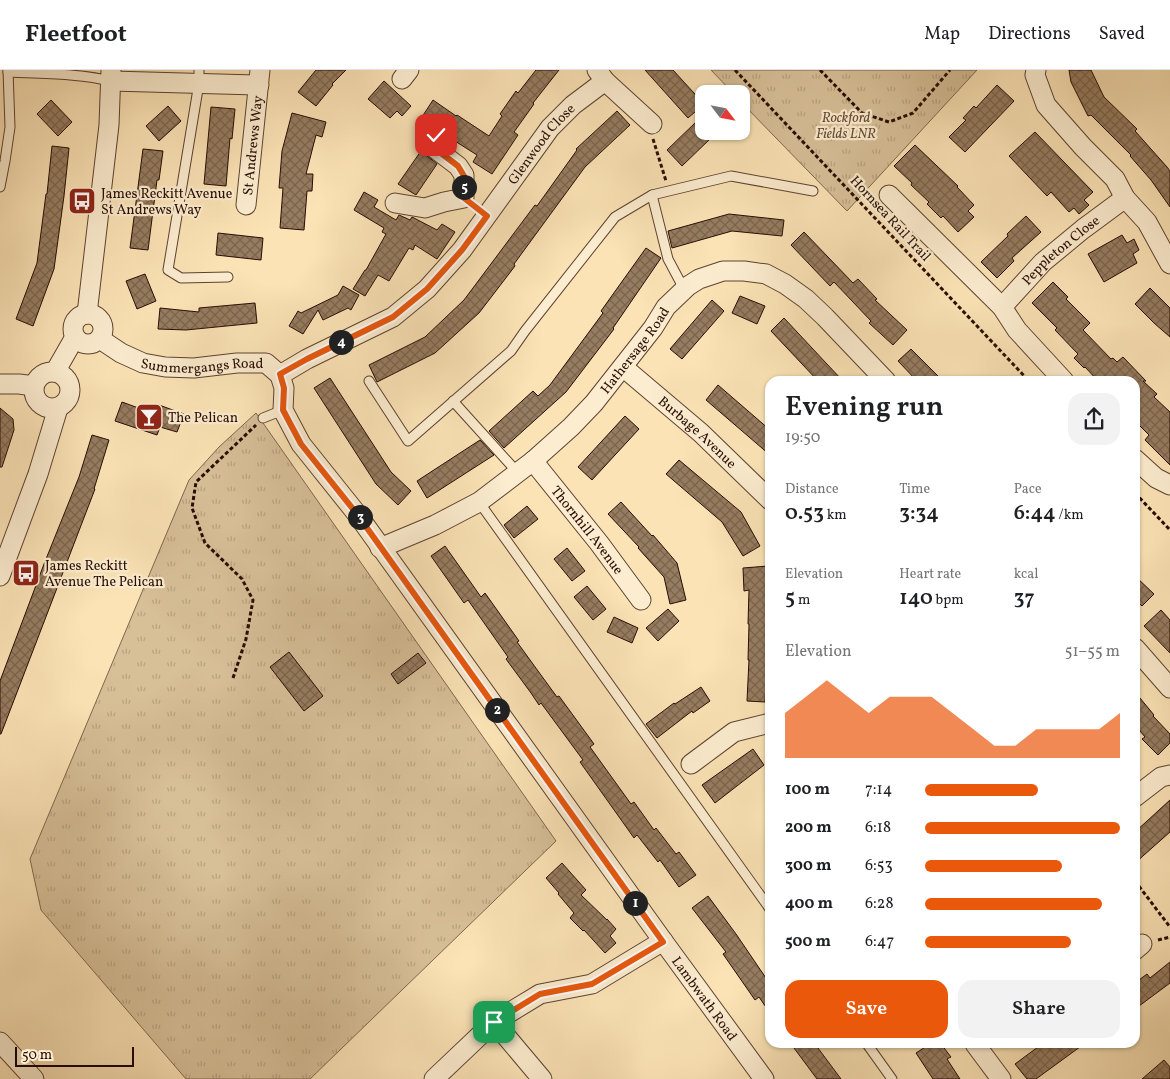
<!DOCTYPE html>
<meta charset="utf-8">
<style>
body{margin:0;font-family:Vollkorn,serif;background:#f2f2f2;color:#202124;height:100vh;display:flex;flex-direction:column;font-size:19px;white-space:nowrap}
*{box-sizing:border-box;margin:0}
p{font-size:16px;color:#757577}
.icon{flex:none;width:28px;height:28px;fill:none;stroke:currentColor;stroke-width:2;stroke-linecap:round;stroke-linejoin:round}
.map{position:relative;flex:1;overflow:hidden}
.details{position:absolute;left:765px;top:306px;width:375px;height:672px;display:flex;flex-direction:column;background:#fff;border-radius:15px;box-shadow:0 1px 4px #0004}
.details>*{flex:none}
.needle{width:32px;rotate:122deg}
.controls{position:absolute;left:695px;top:15px;display:grid;gap:10px}
.controls a{display:grid;place-items:center;width:55px;height:55px;border-radius:10px;background:#fff;box-shadow:0 1px 4px #0004;font-size:25px}
.scale{position:absolute;left:15px;bottom:12px;width:119px;box-sizing:border-box;padding-left:5px;border:2px solid #280d03;border-top:0;font-size:14px;line-height:18px;white-space:nowrap;color:#280d03;-webkit-text-stroke:4px #fcedd0;paint-order:stroke}
.pin{position:absolute;display:grid;place-items:center;width:42px;height:42px;color:#fff;margin:-21px;border-radius:10px;box-shadow:0 2px 8px #0006}
.km{position:absolute;width:25px;height:25px;margin:-12px;border-radius:50%;background:#222;color:#fff;font-size:14px;line-height:25px;text-align:center}
.round{display:grid;place-items:center;flex:none;width:52px;height:52px;border-radius:15px;background:#f2f2f2}
.headline{display:flex;align-items:center;justify-content:space-between;height:85px;padding:0 20px}
h1{font-size:28px;font-weight:600;line-height:38px}
.stats{display:grid;grid-template-columns:repeat(3,1fr);gap:8px;height:85px;padding:5px 20px}
.stats div{display:grid;align-content:center}
.stats b{font-size:21px;font-weight:600}
.stats small{font-size:14px;font-weight:400}
.stats p{font-size:14px}
.chart{height:140px;padding:10px 20px}
.chart p{display:flex;justify-content:space-between}
.chart svg{width:100%;height:90px;margin-top:5px;fill:#ea580c;opacity:.7}
.button{display:flex;gap:10px;margin-top:auto;padding:10px 20px}
.button a{flex:1;height:58px;border-radius:15px;background:#ea580c;color:#fff;font-size:20px;font-weight:600;line-height:58px;text-align:center}
.button a+a{background:#f2f2f2;color:#202124}
ul{padding:0 20px;list-style:none;font-size:16px}
li{display:grid;grid-template-columns:80px 60px 1fr;align-items:center;height:38px}
li i{height:12px;border-radius:6px;background:#ea580c}
header{display:flex;align-items:center;gap:30px;box-sizing:border-box;height:70px;padding:0 25px;background:#fff;border-bottom:1px solid #e0e0e0}
header strong{font-size:24px}
nav{display:flex;gap:28px;margin-inline-start:auto;font-size:18px}
.map>svg:first-child{display:block}
</style>
<header>
<strong>Fleetfoot</strong>
<nav><a>Map</a><a>Directions</a><a>Saved</a></nav>
</header>
<div class="map">
<svg width="1170" height="1009" viewBox="0 0 1170 1009">
<defs>
<pattern id="park-tufts" width="24" height="20" patternUnits="userSpaceOnUse" patternTransform="scale(1.25)"><rect width="24" height="20" fill="#d7bf98"/><path d="M3 7l-1-3M5 7V3M7 7l1-3M15 17l-1-3M17 17v-4M19 17l1-3" fill="none" stroke="#b9a381"/></pattern>
<pattern id="building-cross-hatch" width="8" height="8" patternUnits="userSpaceOnUse" patternTransform="scale(1.25)"><rect width="8" height="8" fill="#967c60"/><path d="M0 0l8 8M0 8l8-8" fill="none" stroke="#7a644d"/></pattern>
</defs>
<rect width="100%" height="100%" fill="#fbe3b6"/>
<filter id="stains"><feTurbulence type="fractalNoise" baseFrequency=".004" numOctaves="4"/><feColorMatrix values="0 0 0 0 .2 0 0 0 0 .09 0 0 0 0 .02 0 0 0 .5 -.17"/></filter>
<radialGradient id="worn" r=".72"><stop offset=".6" stop-color="#630" stop-opacity="0"/><stop offset="1" stop-color="#630" stop-opacity=".3"/></radialGradient>
<g fill="url(#park-tufts)" stroke="#80664e">
<polygon points="711,0 977,0 847,141 741,32 741,24 734,24"/>
<polygon points="256,343 556,771 310,1009 186,1009 41,840 30,789 189,410 219,377"/>
</g>
<g fill="url(#building-cross-hatch)" stroke="#280d03">
<polygon points="316,0 346,0 332,14 333,15 316,36 298,22"/>
<polygon points="536,0 559,0 533,33 534,34 514,62 518,65 492,104 473,92 477,85 447,66 446,60 442,56 437,54 430,56 420,50 433,30 456,46 457,45 489,66 502,46 500,44 516,21 518,23"/>
<polygon points="645,0 673,0 704,34 688,48"/>
<polygon points="1069,0 1091,0 1104,27 1137,59 1135,61 1167,97 1170,101 1170,137 1151,110 1130,86 1131,85 1091,45 1088,46 1071,12"/>
<polygon points="384,11 411,36 402,46 397,41 390,48 368,29"/>
<polygon points="997,15 1014,31 965,82 949,67 966,50 963,48 974,36 976,38"/>
<polygon points="51,30 72,52 58,66 37,44"/>
<polygon points="168,36 181,51 159,71 146,56"/>
<polygon points="211,37 235,39 232,69 230,68 226,116 204,114"/>
<polygon points="617,41 630,55 585,97 514,194 515,196 479,243 435,283 377,312 369,295 425,267 464,230 535,135 537,136 577,80 576,79"/>
<polygon points="292,43 326,52 322,67 316,65 306,104 313,104 312,121 307,121 304,160 280,158 283,118 279,118 282,81"/>
<polygon points="696,52 704,61 711,68 682,96 667,80"/>
<polygon points="1035,62 1093,122 1084,130 1089,135 1079,144 1074,138 1069,142 1051,122 1047,126 1009,86"/>
<polygon points="915,75 958,116 957,117 974,135 968,141 974,147 958,162 943,146 941,148 927,134 929,132 911,115 912,113 894,96"/>
<polygon points="52,76 69,78 64,126 54,199 33,256 16,249 37,193 46,124 47,124"/>
<polygon points="143,79 163,81 159,110 157,110 148,180 130,178"/>
<polygon points="421,81 437,94 416,125 398,114"/>
<polygon points="364,122 378,130 374,137 396,150 399,145 410,150 412,147 414,148 437,160 442,154 455,162 437,189 415,175 413,180 409,178 389,211 378,205 365,226 353,219 365,200 366,200 386,164 382,162 384,158 354,140"/>
<polygon points="729,144 784,150 782,166 732,161 672,178 668,161"/>
<polygon points="1026,146 1041,162 1012,188 1014,191 997,208 981,192 1008,166 1007,164"/>
<polygon points="804,162 853,213 858,209 877,229 875,230 907,260 893,275 869,253 871,251 834,212 830,216 791,175"/>
<polygon points="218,163 263,168 261,190 216,185"/>
<polygon points="1122,165 1127,173 1134,169 1139,180 1133,184 1137,193 1104,212 1088,184"/>
<polygon points="646,178 661,188 613,258 614,259 566,322 504,378 489,361 533,321 538,326 550,315 603,243 601,241"/>
<polygon points="145,204 156,231 137,239 126,211"/>
<polygon points="1053,212 1068,227 1066,229 1090,253 1083,260 1111,289 1113,288 1117,292 1123,287 1146,311 1143,311 1157,324 1154,327 1170,342 1170,395 1145,370 1149,365 1135,351 1135,311 1098,311 1085,297 1084,298 1074,288 1078,284 1055,260 1057,258 1032,233"/>
<polygon points="343,216 359,225 351,240 348,238 323,250 318,240 303,264 289,256 298,241 301,243 338,225"/>
<polygon points="1150,218 1170,238 1170,267 1154,253 1135,234"/>
<polygon points="740,226 765,236 757,254 732,243"/>
<polygon points="712,230 724,241 682,289 670,279"/>
<polygon points="255,233 257,253 186,260 158,259 160,238 199,242 199,238"/>
<polygon points="784,248 826,293 843,311 818,311 771,261"/>
<polygon points="911,279 943,311 917,311 898,291"/>
<polygon points="330,308 391,402 411,421 398,435 376,414 314,318"/>
<polygon points="718,315 770,360 770,385 706,330"/>
<polygon points="122,332 155,344 159,335 184,344 177,362 160,357 157,365 115,351"/>
<polygon points="0,338 13,349 14,360 2,397 0,397"/>
<polygon points="625,346 639,359 592,410 578,397"/>
<polygon points="92,365 109,370 94,419 95,419 1,664 0,664 0,611 44,494 79,407"/>
<polygon points="480,370 494,385 427,428 417,411"/>
<polygon points="679,390 741,442 760,476 743,486 722,452 666,404"/>
<polygon points="621,432 652,466 653,465 677,493 686,530 670,534 664,507 638,478 639,477 608,444"/>
<polygon points="527,436 538,449 514,468 504,455"/>
<polygon points="445,476 481,527 485,523 519,571 517,572 538,601 557,627 559,626 594,674 590,677 631,734 634,732 654,760 656,758 676,784 679,782 696,805 679,817 660,790 658,792 637,765 634,768 580,692 583,690 541,633 539,635 531,623 506,589 508,587 468,530 464,533 431,486"/>
<polygon points="567,478 585,501 572,511 554,489"/>
<polygon points="768,496 769,519 768,519 768,565 769,565 765,632 747,631 749,590 748,590 749,554 748,554 749,520 744,521 743,498"/>
<polygon points="1135,506 1154,524 1142,536 1135,530"/>
<polygon points="587,516 606,539 593,550 574,527"/>
<polygon points="668,539 679,551 658,571 646,558"/>
<polygon points="1161,540 1170,550 1170,583 1144,556"/>
<polygon points="614,547 638,558 632,573 607,562"/>
<polygon points="289,582 323,626 304,641 270,597"/>
<polygon points="418,583 426,593 398,614 391,604"/>
<polygon points="701,617 710,631 693,643 692,641 657,668 646,654 674,633 675,634"/>
<polygon points="1135,622 1154,645 1153,646 1170,664 1170,673 1158,685 1142,669 1145,667 1135,655"/>
<polygon points="753,679 764,695 715,733 702,715"/>
<polygon points="1170,730 1170,762 1135,793 1135,762"/>
<polygon points="562,793 586,820 581,825 607,850 607,849 616,859 610,866 616,873 605,883 584,860 583,861 570,848 574,843 558,824 559,823 546,808"/>
<polygon points="708,826 736,864 770,914 770,943 759,927 755,930 723,884 726,882 692,838"/>
<polygon points="1170,892 1170,913 1135,939 1135,913 1147,904 1150,908"/>
<polygon points="791,974 815,974 841,1009 817,1009"/>
<polygon points="930,974 941,974 951,987 947,989 960,1009 933,1009 916,983"/>
<polygon points="1042,974 1084,974 1036,1009 1027,1009 1015,994"/>
<polygon points="1164,990 1170,997 1170,1009 1142,1009"/>
</g>
<g fill="none" stroke-linecap="round" stroke-linejoin="round">
<g stroke="#5d4230" stroke-width="11">
<g id="service">
<polyline points="199,0 199,13 168,200 181,208 228,207"/>
<path d="M8 2C43 4 77 3 111 11"/>
<polyline points="0,117 5,91 10,57 8,0"/>
<polyline points="684,219 668,189 652,125 731,106 813,121"/>
<polyline points="369,311 408,371 511,281 525,261 615,147 652,125"/>
<polyline points="453,331 518,403"/>
<polyline points="263,348 283,340"/>
<polyline points="479,432 770,839"/>
<polyline points="867,974 892,1009"/>
</g>
</g>
<g stroke="#5d4230" stroke-width="21">
<g id="minor">
<polyline points="597,0 605,11 652,54"/>
<polyline points="1036,0 1035,5 1046,35 1083,77 1115,109 1125,128 1147,152 1170,194"/>
<polyline points="402,9 409,0"/>
<polyline points="111,11 259,15"/>
<polyline points="889,125 1002,237 1017,260 1064,311"/>
<polyline points="395,133 425,138 444,132 464,128 464,105 458,96 429,74 436,65"/>
<path id="s1" d="M246 135 260 0"/>
<path id="s2" d="M1002 237 1043 192 1083 159 1125 128"/>
<circle cx="88" cy="259" r="15"/>
<polyline points="87,244 109,55 111,0"/>
<path id="s3" d="M100 269 121 283 143 293 165 297 194 298 237 293H266L280 305"/>
<path id="s4" d="M623 297 701 363 770 430"/>
<circle cx="52" cy="320" r="18"/>
<polyline points="55,302 75,267"/>
<path id="s5" d="M280 305 284 318 283 340 301 374 357 444 663 871 764 1009"/>
<path id="s6" d="M280 305 307 289 393 247 427 219 462 180 550 58 573 35 605 11"/>
<polyline points="0,314 19,314 34,316"/>
<polyline points="1135,389 1156,408 1170,415"/>
<path id="s7" d="M533 391 599 473 641 530"/>
<path id="s8" d="M380 478 435 455 479 432 533 391 571 357 594 333 653 258 666 237 688 216 699 209 723 201H744L766 204 785 214 806 229 825 247 886 311"/>
<polyline points="0,506 38,404 58,338"/>
<polyline points="1135,578 1170,618"/>
<polyline points="691,694 734,662 770,653"/>
<polyline points="1135,727 1161,707 1170,705"/>
<polyline points="1135,880 1142,874"/>
<polyline points="494,952 542,1009"/>
<polyline points="0,972 34,1009"/>
<polyline points="975,974 1001,1009"/>
<polyline points="434,1009 494,952 540,924 592,914 663,871"/>
</g>
</g>
<g stroke="#280d03" stroke-width="3" stroke-dasharray="4 2.5" stroke-linecap="butt">
<polyline points="735,0 1029,311"/>
<polyline points="820,0 862,43 889,52 913,43 950,0"/>
<polyline points="653,69 666,111"/>
<polyline points="1135,423 1170,460"/>
<polyline points="233,608 246,569 253,530 242,509 205,473 192,438 196,412 256,355"/>
<polyline points="1135,811 1170,857"/>
<polyline points="1158,870 1170,867"/>
</g>
<use href="#service" stroke="#fcedd0" stroke-width="9"/>
<use href="#minor" stroke="#fcedd0" stroke-width="19"/>
</g>
<g fill="none" stroke-linecap="round" stroke-linejoin="round">
<g stroke="#fff" stroke-width="10">
<polyline id="route" points="436,65 429,74 458,96 464,106 464,128 487,146 462,180 427,219 393,247 307,289 280,304 284,318 283,340 301,374 357,444 663,872 592,914 540,924 494,952"/>
</g>
<use href="#route" stroke="#ea580c" stroke-width="6"/>
</g>
<defs>
<g id="bus-square" transform="scale(1.4375)"><rect x="-9" y="-9" width="18" height="18" rx="4" fill="#8f2418" stroke="#fcedd0"/><path d="M-5-6H5V4H4V6H2V4H-2V6H-4V4H-5ZM-3.5-4V0h7V-4ZM-3.5 1.2v1.5H-2V1.2ZM2 1.2v1.5H3.5V1.2Z" fill="#fff"/></g>
<g id="bar-square" transform="scale(1.4375)"><rect x="-9" y="-9" width="18" height="18" rx="4" fill="#8f2418" stroke="#fcedd0"/><path d="M-6-5H6L.8 .8V4.5H3.5V6h-7V4.5H-.8V.8Z" fill="#fff"/></g>
</defs>
<g fill-rule="evenodd">
<use href="#bus-square" x="82" y="131"/>
<use href="#bar-square" x="149" y="347"/>
<use href="#bus-square" x="26" y="503"/>
</g>
<g text-anchor="middle" stroke-width="4.5" stroke-linejoin="round" paint-order="stroke">
<g font-size="14" font-style="italic" fill="#654b37" stroke="#fcedd0">
<text x="846" y="52">Rockford<tspan x="846" dy="16">Fields LNR</tspan></text>
</g>
<g font-size="14" fill="#280d03" stroke="#fcedd0">
<text dy="5" stroke="none"><textPath href="#s6" startOffset="356">Glenwood Close</textPath></text>
<text dy="5" stroke="none"><textPath href="#s1" startOffset="60">St Andrews Way</textPath></text>
<text transform="translate(891 148) rotate(47)" y="5">Hornsea Rail Trail</text>
<text dy="5" stroke="none"><textPath href="#s2" startOffset="82">Peppleton Close</textPath></text>
<text dy="5" stroke="none"><textPath href="#s8" startOffset="328">Hathersage Road</textPath></text>
<text dy="5" stroke="none"><textPath href="#s3" startOffset="109">Summergangs Road</textPath></text>
<text dy="5" stroke="none"><textPath href="#s4" startOffset="99">Burbage Avenue</textPath></text>
<text dy="5" stroke="none"><textPath href="#s7" startOffset="88">Thornhill Avenue</textPath></text>
<text dy="5" stroke="none"><textPath href="#s5" startOffset="760">Lambwath Road</textPath></text>
</g>
<g font-size="14" fill="#280d03" stroke="#fcedd0" text-anchor="start">
<text x="101" y="128">James Reckitt Avenue<tspan x="101" dy="16">St Andrews Way</tspan></text>
<text x="168" y="352">The Pelican</text>
<text x="45" y="500">James Reckitt<tspan x="45" dy="16">Avenue The Pelican</tspan></text>
</g>
</g>
<rect width="100%" height="100%" filter="url(#stains)"/>
<rect width="100%" height="100%" fill="url(#worn)"/>
</svg>
<div class="controls">
<a><svg class="needle" viewBox="-14 -14 28 28"><path d="M0-13l5 13h-10z" fill="#e53935"/><path d="M0 13l5-13h-10z" fill="#757577"/></svg></a>
</div>
<div class="scale">50 m</div>
<div class="pin" style="left:494px;top:952px;background:#1e9e55"><svg class="icon" aria-label="arrive" viewBox="0 0 24 24"><path d="M6 21V4h12l-3 4 3 4H6"/></svg></div>
<div class="pin" style="left:436px;top:65px;background:#d93025"><svg class="icon" aria-label="check" viewBox="0 0 24 24"><path d="M5 12l5 5 9-10"/></svg></div>
<b class="km" style="left:635px;top:833px">1</b>
<b class="km" style="left:497px;top:640px">2</b>
<b class="km" style="left:360px;top:447px">3</b>
<b class="km" style="left:341px;top:272px">4</b>
<b class="km" style="left:464px;top:117px">5</b>
<section class="details">
<div class="headline"><div><h1>Evening run</h1><p>19:50</p></div><a class="round"><svg class="icon" aria-label="share" viewBox="0 0 24 24"><path d="M12 15V3M7 8l5-5 5 5M5 13v7h14v-7"/></svg></a></div>
<div class="stats">
<div><p>Distance</p><b>0.53<small> km</small></b></div>
<div><p>Time</p><b>3:34</b></div>
<div><p>Pace</p><b>6:44<small> /km</small></b></div>
</div>
<div class="stats">
<div><p>Elevation</p><b>5<small> m</small></b></div>
<div><p>Heart rate</p><b>140<small> bpm</small></b></div>
<div><p>kcal</p><b>37</b></div>
</div>
<div class="chart"><p><span>Elevation</span>51–55 m</p>
<svg viewBox="0 0 160 44" preserveAspectRatio="none"><path d="M0 44V22L10 14L20 6L30 14L40 22L50 14L60 14L70 14L80 22L90 30L100 38L110 38L120 30L130 30L140 30L150 30L160 22V44z"/></svg>
</div>
<ul>
<li><b>100 m</b>7:14<i style="width:58%"></i></li>
<li><b>200 m</b>6:18<i style="width:100%"></i></li>
<li><b>300 m</b>6:53<i style="width:70%"></i></li>
<li><b>400 m</b>6:28<i style="width:91%"></i></li>
<li><b>500 m</b>6:47<i style="width:75%"></i></li>
</ul>
<div class="button"><a>Save</a><a>Share</a></div>
</section>
</div>
